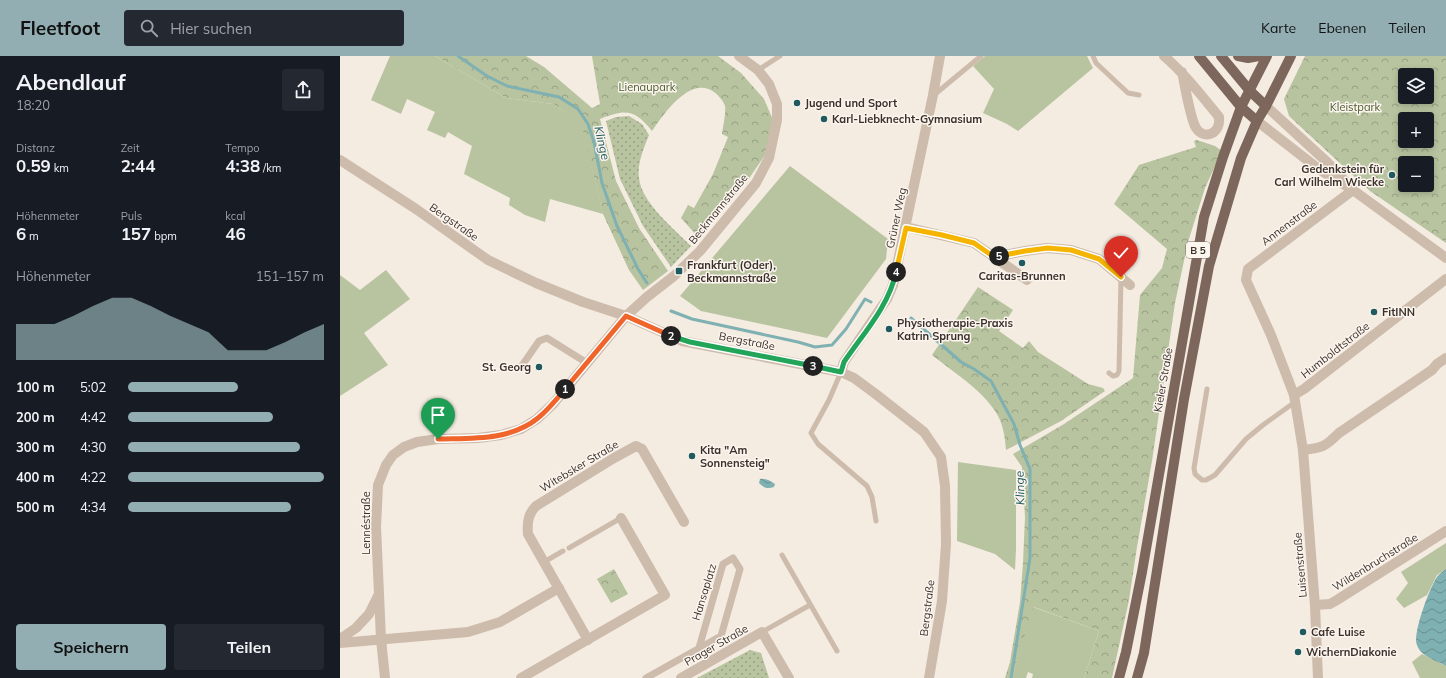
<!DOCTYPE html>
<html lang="de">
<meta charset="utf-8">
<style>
body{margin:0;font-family:Mulish,sans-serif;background:#242831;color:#f1f3f6;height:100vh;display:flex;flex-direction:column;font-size:15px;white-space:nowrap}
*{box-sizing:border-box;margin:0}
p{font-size:13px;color:#9ea1a6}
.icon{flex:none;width:22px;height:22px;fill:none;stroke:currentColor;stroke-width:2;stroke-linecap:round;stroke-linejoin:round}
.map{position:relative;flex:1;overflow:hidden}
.side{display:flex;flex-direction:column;background:#171b24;width:340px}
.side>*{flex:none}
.controls{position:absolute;left:1058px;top:12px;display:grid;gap:8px}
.controls a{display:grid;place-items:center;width:36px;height:36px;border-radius:4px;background:#171b24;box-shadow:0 2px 6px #0003;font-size:20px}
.pin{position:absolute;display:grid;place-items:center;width:34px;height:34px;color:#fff;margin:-41px -17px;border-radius:50% 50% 50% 0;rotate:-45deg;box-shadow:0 0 4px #0007}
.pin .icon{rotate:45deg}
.km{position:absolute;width:20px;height:20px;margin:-10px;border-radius:50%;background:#222;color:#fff;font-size:11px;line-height:20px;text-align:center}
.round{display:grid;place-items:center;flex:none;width:42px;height:42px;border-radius:4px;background:#242831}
.head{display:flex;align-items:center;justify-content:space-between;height:68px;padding:0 16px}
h1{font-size:22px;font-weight:700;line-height:30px}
.metrics{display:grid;grid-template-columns:repeat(3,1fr);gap:6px;height:68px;padding:4px 16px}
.metrics div{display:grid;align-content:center}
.metrics b{font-size:17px;font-weight:700}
.metrics small{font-size:11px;font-weight:400}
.metrics p{font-size:11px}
.chart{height:112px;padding:8px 16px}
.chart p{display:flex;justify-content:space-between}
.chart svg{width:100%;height:72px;margin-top:4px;fill:#92aeb2;opacity:.7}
.cta{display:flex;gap:8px;margin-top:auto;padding:8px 16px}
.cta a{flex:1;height:46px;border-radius:4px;background:#92aeb2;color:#111;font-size:16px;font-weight:700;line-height:46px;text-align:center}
.cta a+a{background:#242831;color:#f1f3f6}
ul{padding:0 16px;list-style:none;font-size:13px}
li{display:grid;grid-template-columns:64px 48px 1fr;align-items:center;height:30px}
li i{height:10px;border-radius:5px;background:#92aeb2}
header{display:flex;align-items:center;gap:24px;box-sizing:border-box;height:56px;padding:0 20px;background:#92aeb2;color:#111}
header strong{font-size:19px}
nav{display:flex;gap:22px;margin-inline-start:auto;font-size:14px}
.search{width:280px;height:36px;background:#242831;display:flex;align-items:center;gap:10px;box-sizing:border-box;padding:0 14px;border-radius:4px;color:#9ea1a6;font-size:15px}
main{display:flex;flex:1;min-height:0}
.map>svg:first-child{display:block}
</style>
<header>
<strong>Fleetfoot</strong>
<div class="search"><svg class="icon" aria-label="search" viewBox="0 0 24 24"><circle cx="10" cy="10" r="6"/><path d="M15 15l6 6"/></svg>Hier suchen</div>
<nav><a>Karte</a><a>Ebenen</a><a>Teilen</a></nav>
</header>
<main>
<section class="side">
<div class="head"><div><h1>Abendlauf</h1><p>18:20</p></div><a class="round"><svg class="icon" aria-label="share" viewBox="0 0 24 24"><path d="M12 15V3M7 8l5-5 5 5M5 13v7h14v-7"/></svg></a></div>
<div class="metrics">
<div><p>Distanz</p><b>0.59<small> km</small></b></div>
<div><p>Zeit</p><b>2:44</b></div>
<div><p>Tempo</p><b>4:38<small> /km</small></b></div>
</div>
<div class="metrics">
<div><p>Höhenmeter</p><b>6<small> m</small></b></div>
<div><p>Puls</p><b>157<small> bpm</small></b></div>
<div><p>kcal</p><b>46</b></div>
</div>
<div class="chart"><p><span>Höhenmeter</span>151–157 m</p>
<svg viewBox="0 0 160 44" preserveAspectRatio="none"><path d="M0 44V22L10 22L20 22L30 17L40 11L50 6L60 6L70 11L80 17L90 22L100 27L110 38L120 38L130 38L140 33L150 27L160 22V44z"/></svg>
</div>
<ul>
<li><b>100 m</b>5:02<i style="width:56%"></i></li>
<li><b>200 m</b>4:42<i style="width:74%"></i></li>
<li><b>300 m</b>4:30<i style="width:88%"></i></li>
<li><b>400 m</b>4:22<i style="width:100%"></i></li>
<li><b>500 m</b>4:34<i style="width:83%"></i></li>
</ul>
<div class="cta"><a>Speichern</a><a>Teilen</a></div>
</section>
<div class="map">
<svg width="1106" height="622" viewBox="0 0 1106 622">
<defs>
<pattern id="grass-dots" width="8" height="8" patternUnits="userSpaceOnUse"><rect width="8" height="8" fill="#b8c4a0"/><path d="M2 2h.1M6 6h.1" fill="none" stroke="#97a083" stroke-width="1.8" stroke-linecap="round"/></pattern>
<pattern id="forest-crowns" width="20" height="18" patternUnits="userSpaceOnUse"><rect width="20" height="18" fill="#b8c4a0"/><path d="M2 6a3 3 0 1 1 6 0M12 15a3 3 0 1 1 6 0" fill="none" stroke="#97a083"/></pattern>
<pattern id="water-waves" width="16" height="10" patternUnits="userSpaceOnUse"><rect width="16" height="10" fill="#7fb0b2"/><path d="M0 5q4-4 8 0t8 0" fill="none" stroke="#699091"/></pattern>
</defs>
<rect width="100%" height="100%" fill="#f4ebe1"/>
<g fill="url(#grass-dots)">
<path d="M289 60 302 68 309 79C304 92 297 107 299 122 301 146 334 173 351 190L331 211 303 170 280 123 266 65 276 61Z"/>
<polygon points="410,594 421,597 429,622 357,622"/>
</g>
<g fill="url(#forest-crowns)" fill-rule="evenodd">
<path d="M95 0H186L204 11 252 52 260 48 252 0H378L401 17 424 43 433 64 425 99 410 121 359 182 341 162 348 149 354 152 373 118 388 81 382 78C383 71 386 57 385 50 383 44 378 39 374 36 350 19 324 58 312 75 294 53 286 53 260 63L276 125 299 172 328 215 303 234 289 214 263 158 240 66 213 48 166 42Z"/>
<path d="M965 0H1106V187L1030 135 949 60 944 43ZM1065 19H1087V41H1065ZM1065 63H1087V85H1065ZM1065 107H1087V129H1065Z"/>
<polygon points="857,84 875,90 882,95 865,132 848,186 835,247 812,405 797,491 789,544 772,622 744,622 759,575 694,551 672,622 665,622 670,606 680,546 683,507 685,461 682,411 673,398 724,368 793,322 800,239 822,212 827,193 774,148 799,109 856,91 854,85"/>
<path d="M638 231 673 254 659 275 683 292 689 285 698 296 748 328 763 332 765 335 721 365 666 394C665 381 663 366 655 355 640 332 613 316 592 299Z"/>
<polygon points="274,513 288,538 271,547 257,523"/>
</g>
<g fill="#b8c4a0">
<polygon points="50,0 95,0 166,42 213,48 241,66 263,158 210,143 205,166 185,159 169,149 170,142 124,118 132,90 108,76 105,82 87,74 95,56 67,43 61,58 31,44"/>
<polygon points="645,0 747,0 753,12 678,75 667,68 643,57 654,33 633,10"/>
<polygon points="450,110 548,183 546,203 487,282 361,255 340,240"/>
<polygon points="46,214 70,243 24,277 48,309 0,340 0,219 20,234"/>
<polygon points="618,406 676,414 676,493 675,514 655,498 617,485"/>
<polygon points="1106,487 1106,513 1097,519 1087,539 1064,552 1056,543 1068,527 1061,516"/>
<polygon points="693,551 759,575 744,622 692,622 693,618 688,616 686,622 672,622"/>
<polygon points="1082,598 1106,610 1106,622 1080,622 1072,606"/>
</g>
<g fill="url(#water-waves)">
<path d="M420 423C426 422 430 425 435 428L434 431C427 433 424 432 419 427Z"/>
<path d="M1106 513V610C1096 604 1081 601 1077 589 1072 578 1090 531 1097 521 1099 518 1103 515 1106 513Z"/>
</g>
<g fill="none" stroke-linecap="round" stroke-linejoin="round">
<g stroke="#7fb0b2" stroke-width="3">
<polyline points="118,0 147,20 167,30 219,41 238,53 248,68 254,86 262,127 277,170 298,213 307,227"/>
<polyline points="331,255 352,263 458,286 475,291 492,289 506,273 525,243 531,246"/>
<polyline points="571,262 621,306 634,313 651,325 674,368 680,389 690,413 690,502 671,622"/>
</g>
<g stroke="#cdbbac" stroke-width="5">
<polyline points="753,0 756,7 788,37 799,39"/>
<polyline points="418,14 440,0"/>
<polyline points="594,39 641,0"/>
<polyline points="501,316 489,344 471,377 478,388 527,430 532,441 536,465"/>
<polyline points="769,317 773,320 777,319 779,315 781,222"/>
<polyline points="867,333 854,412 855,418 862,424 866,424 875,419 906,383 923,369 955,346"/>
<polyline points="229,492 281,462"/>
<polyline points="442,499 497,595"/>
<polyline points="204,506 223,495"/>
<polyline points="422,576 470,549"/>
</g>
<g stroke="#cdbbac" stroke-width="7">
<polyline points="181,311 199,285 207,282 247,307"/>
<polyline points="306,622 381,580 400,513 393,502 383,508 359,592"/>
</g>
<g stroke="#cdbbac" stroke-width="10">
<path d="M824 0C845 18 861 39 879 61 881 77 865 85 856 72 850 62 845 29 842 16"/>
<polyline points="926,50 987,106 1005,125"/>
<polyline points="917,65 980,114 1013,134 1106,202"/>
<polyline points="0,104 76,153 148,204 196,227 243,246 286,260 342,285 501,316 514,322 537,339 584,376 601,401 605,430 606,488 602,545 589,622"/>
<polyline points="566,171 634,187 687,224"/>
<polyline points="654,201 685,195 707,192 731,194 759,203 790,229"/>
<polyline points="501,316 504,306 547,243 553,229 593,39 600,0"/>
<polyline points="954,339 964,333 1106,223"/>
<path d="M963 394C982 392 985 391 999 377L1092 314 1097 308 1106 302"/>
<polyline points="975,549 990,548 997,544 1106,475"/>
<polyline points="0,583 16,572 29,558 38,540"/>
<path d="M248 584 188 478C187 467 188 458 196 450L274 402 296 390 302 393 344 466"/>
<polyline points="0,587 128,576 160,566 219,532"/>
<polyline points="45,622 41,583 36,471 38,429 46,409 53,399 64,391 77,386 98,383 138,382 161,379 181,373 197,363 213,348 286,260 307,241 334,220 360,195 416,127 429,102 437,64 437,48 429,28 418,14 399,0"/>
<polyline points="181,622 325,539 281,462"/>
<polyline points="341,622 422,576 449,622"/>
<polyline points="978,622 975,550 963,394 954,339 931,279 906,224 908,213 1013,134"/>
</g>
<g stroke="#7d675c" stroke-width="10">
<polyline points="859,0 901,51 917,65"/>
<polyline points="881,0 910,35 926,50"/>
<polyline points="898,0 908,2 919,0"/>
<polyline points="779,622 786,596 802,516 864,161 883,101 901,51 927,0"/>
<polyline points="797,622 804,597 844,343 869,210 901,102 917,65 926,50 951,0"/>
</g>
</g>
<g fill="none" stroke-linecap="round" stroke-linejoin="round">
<g stroke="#fff" stroke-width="8">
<path id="split-1" d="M98 383C131 382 170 385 198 362 208 354 217 343 225 333"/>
</g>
<g stroke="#fff" stroke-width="8">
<polyline id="split-2" points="225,333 286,260 331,280"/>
</g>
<g stroke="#fff" stroke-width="8">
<polyline id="split-3" points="331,280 350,286 473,310"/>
</g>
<g stroke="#fff" stroke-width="8">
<path id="split-4" d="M473 310 501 316 504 306C523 278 549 250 556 216"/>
</g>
<g stroke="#fff" stroke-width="8">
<polyline id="split-5" points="556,216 566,172 602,179 634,187 654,201 659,200"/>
</g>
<g stroke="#fff" stroke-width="8">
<polyline id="split-6" points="659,200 685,195 708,192 731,194 759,203 781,221"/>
</g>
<use href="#split-1" stroke="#f0652b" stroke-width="5"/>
<use href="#split-2" stroke="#f0652b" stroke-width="5"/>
<use href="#split-3" stroke="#22a559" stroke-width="5"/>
<use href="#split-4" stroke="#22a559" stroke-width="5"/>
<use href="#split-5" stroke="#f5b400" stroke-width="5"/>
<use href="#split-6" stroke="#f5b400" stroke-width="5"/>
</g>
<g fill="#1f5a5e" stroke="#fbf5ee" stroke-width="1.5">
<circle cx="457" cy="47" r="4"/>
<circle cx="484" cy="63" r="4"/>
<circle cx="1052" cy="119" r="4"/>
<circle cx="682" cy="207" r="4"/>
<rect x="335" y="211" width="8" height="8" rx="2"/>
<circle cx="1034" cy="256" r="4"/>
<circle cx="549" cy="273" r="4"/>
<circle cx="199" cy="311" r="4"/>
<circle cx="352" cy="400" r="4"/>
<circle cx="963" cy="576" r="4"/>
<circle cx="958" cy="596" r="4"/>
</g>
<g text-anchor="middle" stroke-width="3" stroke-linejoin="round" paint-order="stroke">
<rect fill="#fbf5ee" stroke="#756b66" stroke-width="1" x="846" y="186" width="24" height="16" rx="3"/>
<g font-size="10" font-weight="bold" fill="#3b302b">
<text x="858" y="198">B 5</text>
</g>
<g font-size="11" fill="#4a5a2e" stroke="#fbf5ee">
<text x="307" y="35">Lienaupark</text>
<text x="1015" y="55">Kleistpark</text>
</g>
<g font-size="11" font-weight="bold" fill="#3b302b" stroke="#fbf5ee" text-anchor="start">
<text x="465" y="51">Jugend und Sport</text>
<text x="492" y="67">Karl-Liebknecht-Gymnasium</text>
<text x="1044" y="117" text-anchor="end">Gedenkstein für<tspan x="1044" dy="13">Carl Wilhelm Wiecke</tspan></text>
<text x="347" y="213">Frankfurt (Oder),<tspan x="347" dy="13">Beckmannstraße</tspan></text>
<text x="682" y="224" text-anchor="middle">Caritas-Brunnen</text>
<text x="1042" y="260">FitINN</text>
<text x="557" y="271">Physiotherapie-Praxis<tspan x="557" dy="13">Katrin Sprung</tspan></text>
<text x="191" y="315" text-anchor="end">St. Georg</text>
<text x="360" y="398">Kita "Am<tspan x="360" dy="13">Sonnensteig"</tspan></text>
<text x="971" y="580">Cafe Luise</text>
<text x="966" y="600">WichernDiakonie</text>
</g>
<g font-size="11" fill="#3b302b" stroke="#fbf5ee">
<text transform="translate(378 153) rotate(-51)" y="4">Beckmannstraße</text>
<text transform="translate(556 162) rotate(-78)" y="4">Grüner Weg</text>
<text transform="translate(114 166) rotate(35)" y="4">Bergstraße</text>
<text transform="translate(949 167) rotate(-37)" y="4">Annenstraße</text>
<text transform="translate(407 285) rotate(11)" y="4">Bergstraße</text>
<text transform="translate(995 294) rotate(-38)" y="4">Humboldtstraße</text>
<text transform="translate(823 324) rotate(-80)" y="4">Kieler Straße</text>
<text transform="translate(239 410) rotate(-31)" y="4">Witebsker Straße</text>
<text transform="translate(26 467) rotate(-90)" y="4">Lennéstraße</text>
<text transform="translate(1035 506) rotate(-32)" y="4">Wildenbruchstraße</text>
<text transform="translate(960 509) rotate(-95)" y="4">Luisenstraße</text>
<text transform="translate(364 536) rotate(-73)" y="4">Hansaplatz</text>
<text transform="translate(587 552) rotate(-83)" y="4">Bergstraße</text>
<text transform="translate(376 589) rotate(-30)" y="4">Prager Straße</text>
</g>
<g font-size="12" font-style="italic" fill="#1f5a5e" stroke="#fbf5ee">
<text transform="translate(262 87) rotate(77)" y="4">Klinge</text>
<text transform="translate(680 432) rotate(-92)" y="4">Klinge</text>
</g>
</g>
</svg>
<div class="controls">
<a><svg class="icon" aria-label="layers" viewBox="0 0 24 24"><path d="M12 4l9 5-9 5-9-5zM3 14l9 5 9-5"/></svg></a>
<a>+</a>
<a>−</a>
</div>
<div class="pin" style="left:98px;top:383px;background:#1e9e55"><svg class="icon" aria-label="arrive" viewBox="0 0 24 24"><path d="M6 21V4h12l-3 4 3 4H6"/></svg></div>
<div class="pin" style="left:781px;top:221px;background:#d93025"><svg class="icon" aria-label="check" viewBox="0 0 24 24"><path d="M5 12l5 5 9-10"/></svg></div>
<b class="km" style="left:225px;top:333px">1</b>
<b class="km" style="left:331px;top:280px">2</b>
<b class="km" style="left:473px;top:310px">3</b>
<b class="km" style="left:556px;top:216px">4</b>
<b class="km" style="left:659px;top:200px">5</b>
</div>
</main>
